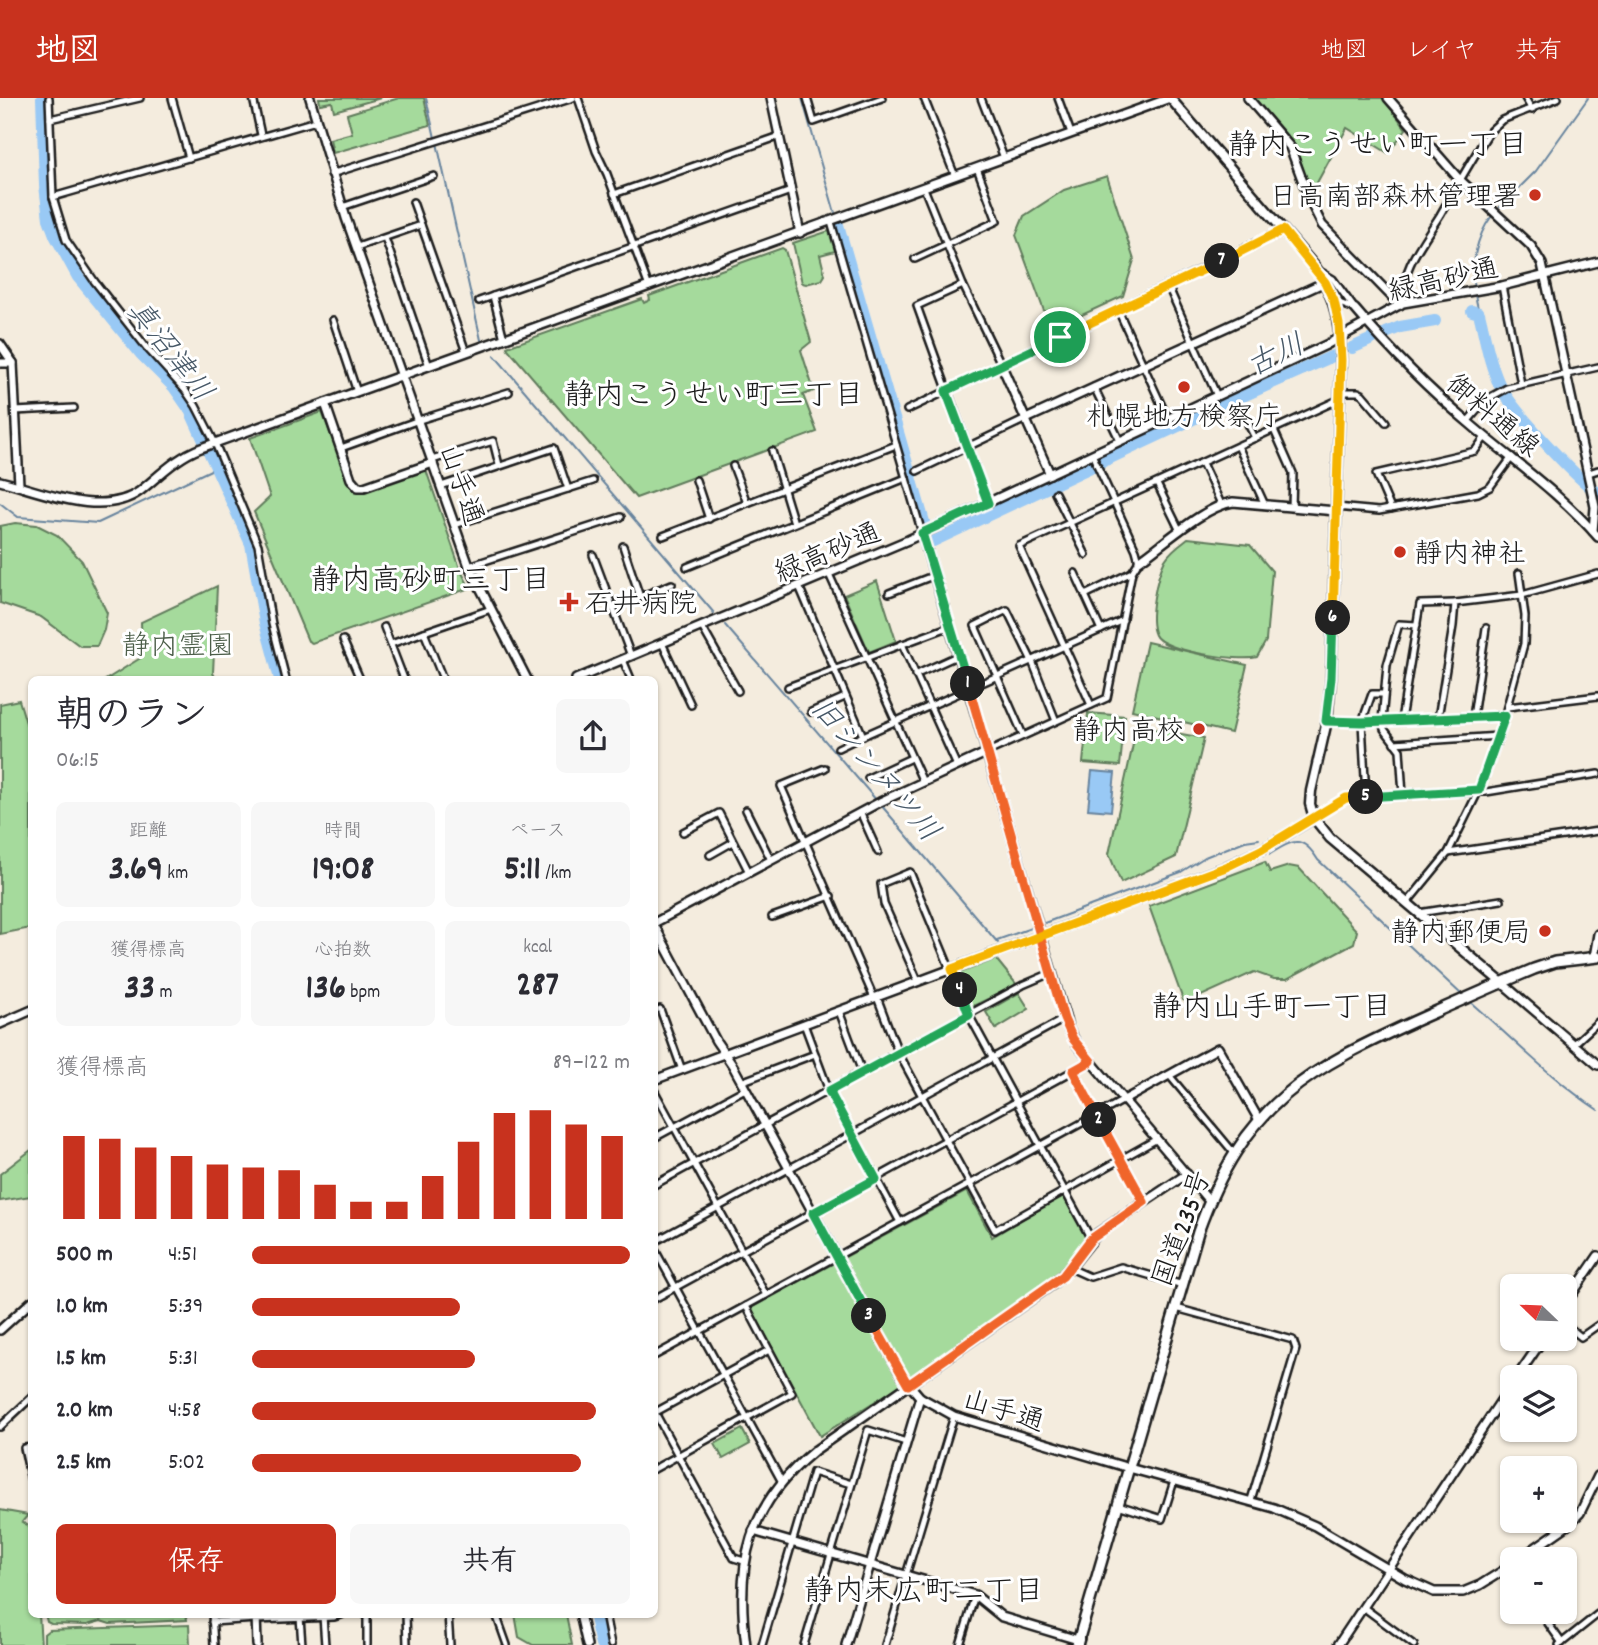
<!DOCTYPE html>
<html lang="ja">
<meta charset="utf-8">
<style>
body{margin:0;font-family:Dekko,"Klee One",sans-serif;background:#f7f7f7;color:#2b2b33;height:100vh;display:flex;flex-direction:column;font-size:26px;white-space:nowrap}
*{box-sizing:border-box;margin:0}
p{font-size:23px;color:#7c7c81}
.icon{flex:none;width:38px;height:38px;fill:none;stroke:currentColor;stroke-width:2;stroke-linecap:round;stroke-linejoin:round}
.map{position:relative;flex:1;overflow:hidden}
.sheet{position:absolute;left:28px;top:578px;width:630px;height:942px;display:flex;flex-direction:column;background:#fff;border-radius:10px;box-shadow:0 2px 5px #0004}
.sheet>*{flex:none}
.needle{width:46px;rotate:293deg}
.buttons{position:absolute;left:1500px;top:1176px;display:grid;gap:14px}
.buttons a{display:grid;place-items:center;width:77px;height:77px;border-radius:10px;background:#fff;box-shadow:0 2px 5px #0004;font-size:35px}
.pin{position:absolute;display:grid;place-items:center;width:60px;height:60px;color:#fff;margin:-30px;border:4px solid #fff;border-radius:50%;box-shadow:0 2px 7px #0007}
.km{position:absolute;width:35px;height:35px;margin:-18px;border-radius:50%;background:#222;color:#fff;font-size:19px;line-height:35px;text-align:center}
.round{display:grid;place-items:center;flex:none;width:74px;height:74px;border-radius:10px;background:#f7f7f7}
.overview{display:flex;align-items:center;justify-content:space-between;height:119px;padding:0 28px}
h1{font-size:38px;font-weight:800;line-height:52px}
.figures{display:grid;grid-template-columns:repeat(3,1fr);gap:10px;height:119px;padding:7px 28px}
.figures div{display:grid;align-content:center;border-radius:10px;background:#f7f7f7;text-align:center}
.figures b{font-size:35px;font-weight:800}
.figures small{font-size:19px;font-weight:400}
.figures p{font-size:19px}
.chart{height:196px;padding:14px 28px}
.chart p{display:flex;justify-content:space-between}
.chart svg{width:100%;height:126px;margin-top:7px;stroke:#c8321e;stroke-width:6}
.primary-button{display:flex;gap:14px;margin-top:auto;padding:14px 28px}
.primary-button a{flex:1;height:80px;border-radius:10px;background:#c8321e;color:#fff;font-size:28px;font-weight:800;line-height:80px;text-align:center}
.primary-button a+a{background:#f7f7f7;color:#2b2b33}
ul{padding:0 28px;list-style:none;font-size:23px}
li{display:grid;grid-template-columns:112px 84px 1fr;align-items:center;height:52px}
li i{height:18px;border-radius:9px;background:#c8321e}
header{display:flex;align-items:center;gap:42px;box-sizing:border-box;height:98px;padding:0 35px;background:#c8321e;color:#fff}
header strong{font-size:33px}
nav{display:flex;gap:38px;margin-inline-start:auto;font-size:24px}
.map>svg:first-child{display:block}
</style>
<header>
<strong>地図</strong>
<nav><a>地図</a><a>レイヤ</a><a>共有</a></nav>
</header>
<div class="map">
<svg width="1598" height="1547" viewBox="0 0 1598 1547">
<rect width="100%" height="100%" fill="#f4ecde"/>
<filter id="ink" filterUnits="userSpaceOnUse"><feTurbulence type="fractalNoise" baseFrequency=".0143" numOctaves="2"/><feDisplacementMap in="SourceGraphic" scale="14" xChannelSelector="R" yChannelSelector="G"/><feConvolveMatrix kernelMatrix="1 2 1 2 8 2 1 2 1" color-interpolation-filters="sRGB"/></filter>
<g filter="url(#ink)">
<g fill="#a5da9c" stroke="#607b5c" stroke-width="2">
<polygon points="319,0 381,0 334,13 332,4 320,6"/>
<polygon points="399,0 424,0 430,27 333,55 330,41 352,35 347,16"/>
<polygon points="1252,0 1383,0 1406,31 1388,55 1347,30 1314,90 1308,86 1297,53"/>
<polygon points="1107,78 1134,162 1123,198 1069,223 1050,218 1044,213 1016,137 1024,118 1064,92"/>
<polygon points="829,133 835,153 820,157 825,177 822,182 806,186 802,185 793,145"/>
<polygon points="782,150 785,152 811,244 801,252 814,293 803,297 817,334 636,400 508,251 507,249 642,201 644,205 650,202 649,198"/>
<polygon points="322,314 350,388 361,394 426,372 461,473 470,490 312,545 308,543 254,414 270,399 250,340"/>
<polygon points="15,425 37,427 57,437 82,463 107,515 104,532 97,548 80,548 41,519 0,505 0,428"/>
<path d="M1188 440 1250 447 1272 473 1266 543 1257 559C1240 564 1162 553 1155 537 1147 520 1157 478 1165 462 1170 453 1180 446 1188 440Z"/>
<polygon points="877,483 896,543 869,554 844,497"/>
<polygon points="217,488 213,575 216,581 107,581 142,559 141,524"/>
<polygon points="1147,544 1247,567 1231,635 1132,612"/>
<polygon points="19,602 27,628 31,626 31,830 0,836 0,606"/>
<polygon points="1088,615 1125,618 1120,668 1083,665"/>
<polygon points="1137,628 1204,640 1176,759 1121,785 1109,756"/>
<polygon points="1265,764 1270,774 1289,768 1299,770 1357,833 1354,845 1287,881 1274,881 1254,874 1188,904 1183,902 1149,808"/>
<polygon points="996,861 1017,887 971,909 957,876"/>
<polygon points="1019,895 1029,911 996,931 986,914"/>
<polygon points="31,1052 31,1098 0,1103 0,1076"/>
<polygon points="967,1093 992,1139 1063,1097 1086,1139 1060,1175 912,1280 820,1338 751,1210"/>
<polygon points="742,1331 750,1346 723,1361 715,1346"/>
<polygon points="0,1412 28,1417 22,1424 29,1428 31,1434 32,1516 39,1516 41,1547 0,1547"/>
<polygon points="45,1516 186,1516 187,1522 110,1526 101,1523 87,1527 51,1526 47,1524"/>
<polygon points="515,1516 566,1516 572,1547 533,1547 519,1539"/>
<polygon points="189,1527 190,1547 44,1547 44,1536 49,1532"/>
</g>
<polygon fill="#99c9f5" stroke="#67849e" stroke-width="2" points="1092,673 1115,675 1111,713 1088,711"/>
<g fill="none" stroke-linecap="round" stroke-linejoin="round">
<g stroke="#67849e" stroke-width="2">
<polyline points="426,0 435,40"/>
<polyline points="802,0 835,115"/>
<polyline points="437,45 481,242"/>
<polyline points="1500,109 1536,73 1588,0"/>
<path d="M1474 191C1470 168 1477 138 1491 119"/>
<polyline points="1475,197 1479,215"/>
<polyline points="495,258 714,515"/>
<polyline points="0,405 18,419 98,425 215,370"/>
<polyline points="725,527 877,703"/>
<polyline points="881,707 998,845"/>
<path d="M1270 756C1293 742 1302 736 1318 762L1462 897"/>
<polyline points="1039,827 1181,774 1205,759 1245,743 1259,741"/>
<polyline points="997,842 1034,829"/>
<path d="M1469 903C1512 940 1551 981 1598 1012"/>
</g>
<g stroke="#99c9f5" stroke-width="12">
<polyline points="42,0 45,87 49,121 55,137 78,179 141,256 174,289 190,312 251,446 265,525 280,581"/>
<polyline points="838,127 924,424"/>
<path d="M1472 213 1479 215C1485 238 1489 266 1500 288 1512 312 1575 379 1598 395"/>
<polyline points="1386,235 1400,229 1435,223"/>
<polyline points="1352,250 1372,241"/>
<polyline points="933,443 1225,306 1333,258"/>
<polyline points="594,1516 601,1547"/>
</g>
<g stroke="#1c1c1c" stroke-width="10">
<g id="street">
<polyline points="49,0 53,99 66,142 95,184 146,249 185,292 196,308 215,345 258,447 272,526 286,581"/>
<polyline points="172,0 189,60"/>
<polyline points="253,0 261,37"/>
<polyline points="578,0 596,53 607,76 649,189"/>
<polyline points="807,0 814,24 882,0"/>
<polyline points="924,0 955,78"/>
<polyline points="981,0 1004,60"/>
<polyline points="1058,0 1071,35"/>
<polyline points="1525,0 1532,12"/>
<polyline points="50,21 140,0"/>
<polyline points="331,76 573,0"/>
<polyline points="924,90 963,187 1001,266"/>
<polyline points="614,96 780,38"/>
<polyline points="53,99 316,23"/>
<polyline points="413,104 466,254"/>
<polyline points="342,109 434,78"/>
<polyline points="831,124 922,435"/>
<polyline points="385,140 429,268"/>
<polyline points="357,149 421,127"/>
<polyline points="915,161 997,123 977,70"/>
<polyline points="1318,172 1333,181 1355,211"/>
<polyline points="963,187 917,208 988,405"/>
<polyline points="1168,188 1217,298"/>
<polyline points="1502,188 1521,286"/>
<polyline points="493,198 504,241"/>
<polyline points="479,203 791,93"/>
<polyline points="1334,203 1355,211"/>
<path d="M1403 205C1399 173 1424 143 1440 117 1456 89 1472 61 1490 33L1502 22 1558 0"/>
<polyline points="1118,212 1168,321"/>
<polyline points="333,222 357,294"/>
<polyline points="1094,289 1120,343"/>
<polyline points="1340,294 1358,294 1362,296 1386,324"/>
<polyline points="1239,308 1255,340"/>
<polyline points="907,312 1283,132"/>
<polyline points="15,313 74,310"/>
<polyline points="1467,324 1487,301 1507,290 1598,269"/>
<polyline points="1274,332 1293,375 1292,409"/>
<polyline points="1238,348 1265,407"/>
<polyline points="341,350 419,322 509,294"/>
<polyline points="772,353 794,425"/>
<polyline points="432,362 493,343 499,367"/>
<polyline points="1202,365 1221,406"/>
<polyline points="733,368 747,405"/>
<polyline points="917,373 1026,321"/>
<polyline points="1589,375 1598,372"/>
<polyline points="696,382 709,421"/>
<polyline points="1157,386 1180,433"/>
<polyline points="441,388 554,350 568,391"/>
<polyline points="1055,395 1086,457"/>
<polyline points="1336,409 1379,413 1478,395 1490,389 1512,359"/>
<polyline points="1391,411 1376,376 1475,353 1485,339"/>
<polyline points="454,427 593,383"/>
<polyline points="663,438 896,347"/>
<polyline points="623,448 640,499"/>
<polyline points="593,457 631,558"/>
<polyline points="469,468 621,419"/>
<polyline points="687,469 906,380"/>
<polyline points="1075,475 1101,532"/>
<polyline points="829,476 923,684"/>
<polyline points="799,488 863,638 1123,522"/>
<polyline points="889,495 935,477"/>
<polyline points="1085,497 1132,474"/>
<polyline points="613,510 672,486"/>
<polyline points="384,529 404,581"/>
<polyline points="702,529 738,593"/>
<polyline points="424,534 491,511"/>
<polyline points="343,542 360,581"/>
<polyline points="662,545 691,607"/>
<polyline points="391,546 424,534 443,581"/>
<polyline points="902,546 957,668"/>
<polyline points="623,562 631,581"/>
<polyline points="915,577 959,557"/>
<polyline points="788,589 951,528"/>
<polyline points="1091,607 1019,448 1340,301"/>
<polyline points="1508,609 1598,598"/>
<polyline points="811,614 845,599"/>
<polyline points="1473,619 1486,530"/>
<polyline points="1438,620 1453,528 1455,505 1522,497 1598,476"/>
<polyline points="1401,622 1420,506 1455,505"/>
<polyline points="1327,623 1362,624 1505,618"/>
<polyline points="1023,637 975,528 1007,512 1032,563 1056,623"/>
<polyline points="1394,645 1499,638"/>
<polyline points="838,650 863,638"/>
<polyline points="988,654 1107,600 1132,474 1139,463 1136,452 1092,356"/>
<polyline points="825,670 781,688 874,900"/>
<polyline points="868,680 911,660"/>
<polyline points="1403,697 1400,652 1384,631 1382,623 1387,567 1399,526 1417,527"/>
<polyline points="1366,699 1362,624 1372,596 1384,596"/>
<polyline points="746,712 771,762"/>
<polyline points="860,714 878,754"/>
<polyline points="1314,720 1346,700 1439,694 1486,694 1598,676"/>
<polyline points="683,734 719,715 749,774"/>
<polyline points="1448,755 1598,733"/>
<polyline points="710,757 733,744"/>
<polyline points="1407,805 1448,755 1479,692 1499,638 1524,546 1525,518 1519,475"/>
<polyline points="1419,815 1501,802"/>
<polyline points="772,819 831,798"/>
<polyline points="918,883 884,806 881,786 910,774 969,917 1091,1141"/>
<polyline points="877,899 898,954 995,1132 1157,1041"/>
<polyline points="660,911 682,972"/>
<polyline points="839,913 862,974"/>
<polyline points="804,926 829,993 900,1124"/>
<polyline points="1574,946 1598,924"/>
<polyline points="1073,973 1144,1104"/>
<polyline points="1169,977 1234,1055"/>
<polyline points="741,984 815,956"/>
<polyline points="654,992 766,1197"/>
<polyline points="654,1040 745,991"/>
<polyline points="654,1087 1023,887 1051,875"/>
<polyline points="654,1144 1064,921"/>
<polyline points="654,1150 782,1384"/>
<polyline points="1070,1170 1090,1179 1121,1169 1183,1187"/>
<polyline points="654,1201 1091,963"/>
<polyline points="1176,1210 1293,1242 1296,1251 1251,1402"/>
<polyline points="1564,1225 1581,1239 1598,1227"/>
<polyline points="654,1258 1124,1002"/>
<polyline points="654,1313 734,1460 744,1463"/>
<polyline points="654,1315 769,1252"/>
<polyline points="0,1329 32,1299"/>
<polyline points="32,1349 24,1350 32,1387"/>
<polyline points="654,1371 792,1295 746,1208"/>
<polyline points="1118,1407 1162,1421 1174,1383"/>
<polyline points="1363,1509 1414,1547"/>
<polyline points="1540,1514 1562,1545"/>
<polyline points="212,1516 214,1547"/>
<polyline points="367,1516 367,1547"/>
<polyline points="406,1516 407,1547"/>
<polyline points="448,1516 450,1547"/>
<polyline points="496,1516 507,1547"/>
<polyline points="605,1516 611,1547"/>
<polyline points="448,1517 473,1516"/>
<polyline points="323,1518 325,1547"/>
<polyline points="300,1519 302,1547"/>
<polyline points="212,1524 256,1521"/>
<polyline points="762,1547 813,1374 851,1386"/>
<polyline points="804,1547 868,1332 906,1344"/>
<polyline points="885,1547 954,1318"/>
<polyline points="960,1547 975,1497"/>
<polyline points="1559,1547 1598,1516"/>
</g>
</g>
<g stroke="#1c1c1c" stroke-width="12">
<g id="secondary">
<polyline points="310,0 346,120 469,468 527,581"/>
<polyline points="771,0 800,135"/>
<polyline points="1248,0 1290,49 1310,103 1322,127 1400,207"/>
<polyline points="1388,0 1459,81 1531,148 1542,166 1593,399 1595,409 1593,433"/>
<path d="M1355 211C1390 252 1428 291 1469 325 1513 363 1560 395 1598 439"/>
<polyline points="0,246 13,265 19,387"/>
<polyline points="0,265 13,265"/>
<polyline points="1001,266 1050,376"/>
<polyline points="325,305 351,381 358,389 364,389 433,365"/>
<polyline points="1026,321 1325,184"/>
<path d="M0 383C41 393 102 421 140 393 160 377 177 359 201 350L1170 0"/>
<polyline points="922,435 1069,932 1078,948 1209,1103"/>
<path d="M1139 463C1165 445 1203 409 1233 404L1336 413"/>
<polyline points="576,581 908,442 1326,247 1403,205 1502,188 1598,164"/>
<polyline points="654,825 880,704 988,654"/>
<polyline points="654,827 716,943 733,968 902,1278 920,1299 954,1318 1129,1370 1274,1410 1315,1428 1405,1481 1434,1494 1463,1494 1480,1487 1512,1467"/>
<polyline points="1594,859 1598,836"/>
<polyline points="1501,884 1598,967"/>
<polyline points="0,926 32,912"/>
<polyline points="654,982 1225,769 1261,752 1314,720"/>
<polyline points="1124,1002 1218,950 1259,1022"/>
<polyline points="1564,1208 1598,1158"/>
<polyline points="0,1232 32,1203"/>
<polyline points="1517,1279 1543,1241"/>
<polyline points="753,1433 975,1497 1002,1519 1078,1542"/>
<polyline points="1519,1461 1568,1427 1580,1415 1598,1378"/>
<polyline points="256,1516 257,1547"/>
<polyline points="580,1516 587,1547"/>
<polyline points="256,1521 334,1518 341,1516"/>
<path d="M746 1547C735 1466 748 1407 814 1353L1053 1186 1070 1170 1098 1135 1187 1076"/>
<polyline points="846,1547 920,1299"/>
<polyline points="1338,1547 1512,1286"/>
</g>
</g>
<g stroke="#1c1c1c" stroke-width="13">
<path id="primary" d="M1170 0 1316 170C1336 200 1340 227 1341 262L1331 580 1327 623 1311 693 1310 706 1314 720 1330 740 1501 884"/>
</g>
<g stroke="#1c1c1c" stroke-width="14">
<path id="highway" d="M1077 1547 1198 1134C1244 1005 1307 971 1426 918 1462 902 1498 886 1534 871L1555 864 1598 859"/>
</g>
<use href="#street" stroke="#fff" stroke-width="5"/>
<use href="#secondary" stroke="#fff" stroke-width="7"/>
<use href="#primary" stroke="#fff" stroke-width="8"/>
<use href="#highway" stroke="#fff" stroke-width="9"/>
</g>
</g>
<g fill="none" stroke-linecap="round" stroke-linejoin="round" filter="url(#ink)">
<g stroke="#fff" stroke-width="14">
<polyline id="split-1" points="968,586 922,435 988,405 946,293 1060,239"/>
</g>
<g stroke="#fff" stroke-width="14">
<polyline id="split-2" points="968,586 1064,921 1073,941 1091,963 1073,973 1099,1022"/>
</g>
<g stroke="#fff" stroke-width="14">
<polyline id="split-3" points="869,1218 908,1287 1063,1178 1091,1141 1144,1104 1099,1022"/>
</g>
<g stroke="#fff" stroke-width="14">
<polyline id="split-4" points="869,1218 813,1115 876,1081 829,993 969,917 960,892"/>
</g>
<g stroke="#fff" stroke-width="14">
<polyline id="split-5" points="960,892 952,871 1226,769 1261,752 1346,700 1366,699"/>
</g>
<g stroke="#fff" stroke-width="14">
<polyline id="split-6" points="1333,520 1331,580 1326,623 1362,624 1505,618 1479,692 1366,699"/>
</g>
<g stroke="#fff" stroke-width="14">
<polyline id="split-7" points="1222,163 1283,132 1325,184 1334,203 1339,226 1341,262 1333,520"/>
</g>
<g stroke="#fff" stroke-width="14">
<polyline id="split-8" points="1060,239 1222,163"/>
</g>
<use href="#split-1" stroke="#22a559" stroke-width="9"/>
<use href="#split-2" stroke="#f0652b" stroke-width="9"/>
<use href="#split-3" stroke="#f0652b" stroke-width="9"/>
<use href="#split-4" stroke="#22a559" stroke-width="9"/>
<use href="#split-5" stroke="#f5b400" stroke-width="9"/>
<use href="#split-6" stroke="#22a559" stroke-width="9"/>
<use href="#split-7" stroke="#f5b400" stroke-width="9"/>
<use href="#split-8" stroke="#f5b400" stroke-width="9"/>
</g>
<g fill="#c8321e" stroke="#fff" stroke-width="2.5">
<circle cx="1535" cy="97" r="7"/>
<circle cx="1184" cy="289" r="7"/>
<circle cx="1400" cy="454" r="7"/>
<path d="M565.5 493.5h7v7h7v7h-7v7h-7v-7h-7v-7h7z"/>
<circle cx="1199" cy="631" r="7"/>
<circle cx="1545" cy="833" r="7"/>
</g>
<g text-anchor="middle" stroke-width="6" stroke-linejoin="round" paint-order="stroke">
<g font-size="28" fill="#1c1c1c" stroke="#fff" text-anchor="end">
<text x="1521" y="107">日高南部森林管理署</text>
<text x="1184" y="327" text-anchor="middle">札幌地方検察庁</text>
<text x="1414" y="464" text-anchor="start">靜内神社</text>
<text x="585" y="514" text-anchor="start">石井病院</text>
<text x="1185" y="641">静内高校</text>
<text x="1531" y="843">静内郵便局</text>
</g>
<g font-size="28" fill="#1c1c1c" stroke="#fff">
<text transform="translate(1443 180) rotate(-13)" y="10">緑高砂通</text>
<text transform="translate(1494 316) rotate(40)" y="10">御料通線</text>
<text transform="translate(463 386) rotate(71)" y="10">山手通</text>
<text transform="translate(827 453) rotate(-23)" y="10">緑高砂通</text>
<text transform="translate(1180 1130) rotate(-70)" y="10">国道235号</text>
<text transform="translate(1004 1311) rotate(17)" y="10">山手通</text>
</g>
<g font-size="28" fill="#4c5e49" stroke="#fff">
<text x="178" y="556">静内霊園</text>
</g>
<g font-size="30" fill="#1c1c1c" stroke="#fff">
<text x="1378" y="56">静内こうせい町一丁目</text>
<text x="714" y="306">静内こうせい町三丁目</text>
<text x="431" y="491">静内高砂町三丁目</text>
<text x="1272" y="918">静内山手町一丁目</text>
<text x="924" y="1502">静内末広町二丁目</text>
</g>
<g font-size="30" font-style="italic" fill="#485968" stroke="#fff">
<text transform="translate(171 252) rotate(52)" y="10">真沼津川</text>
<text transform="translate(1275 256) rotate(-25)" y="10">古川</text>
<text transform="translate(876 671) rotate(49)" y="10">旧シンヌツ川</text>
</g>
</g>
</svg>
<div class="buttons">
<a><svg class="needle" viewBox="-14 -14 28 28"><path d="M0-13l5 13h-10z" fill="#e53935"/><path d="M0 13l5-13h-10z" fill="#7c7c81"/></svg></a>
<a><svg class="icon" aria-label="layers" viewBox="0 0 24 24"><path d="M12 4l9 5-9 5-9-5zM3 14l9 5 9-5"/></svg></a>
<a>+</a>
<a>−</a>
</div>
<div class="pin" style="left:1060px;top:239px;background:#1e9e55"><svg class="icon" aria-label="arrive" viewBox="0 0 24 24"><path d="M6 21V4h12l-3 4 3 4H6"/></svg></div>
<b class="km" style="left:968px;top:586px">1</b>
<b class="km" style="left:1099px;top:1022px">2</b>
<b class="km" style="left:869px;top:1218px">3</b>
<b class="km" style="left:960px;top:892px">4</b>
<b class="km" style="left:1366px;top:699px">5</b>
<b class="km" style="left:1333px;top:520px">6</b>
<b class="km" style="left:1222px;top:163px">7</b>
<section class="sheet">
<div class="overview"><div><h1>朝のラン</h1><p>06:15</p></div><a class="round"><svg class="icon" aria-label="share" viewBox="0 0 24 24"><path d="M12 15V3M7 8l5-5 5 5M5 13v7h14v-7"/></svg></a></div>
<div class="figures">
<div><p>距離</p><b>3.69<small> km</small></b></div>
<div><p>時間</p><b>19:08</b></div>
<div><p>ペース</p><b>5:11<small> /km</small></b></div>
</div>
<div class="figures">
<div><p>獲得標高</p><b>33<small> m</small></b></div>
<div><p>心拍数</p><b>136<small> bpm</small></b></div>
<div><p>kcal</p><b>287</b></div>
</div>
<div class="chart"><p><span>獲得標高</span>89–122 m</p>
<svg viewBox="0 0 160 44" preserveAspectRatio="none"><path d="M5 44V15M15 44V16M25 44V19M35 44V22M45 44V25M55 44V26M65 44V27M75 44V32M85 44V38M95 44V38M105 44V29M115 44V17M125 44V7M135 44V6M145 44V11M155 44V15"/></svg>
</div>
<ul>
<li><b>500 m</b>4:51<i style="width:100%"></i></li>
<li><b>1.0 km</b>5:39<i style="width:55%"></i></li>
<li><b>1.5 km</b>5:31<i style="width:59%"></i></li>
<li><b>2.0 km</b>4:58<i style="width:91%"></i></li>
<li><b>2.5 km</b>5:02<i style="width:87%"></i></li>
</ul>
<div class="primary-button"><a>保存</a><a>共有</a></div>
</section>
</div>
